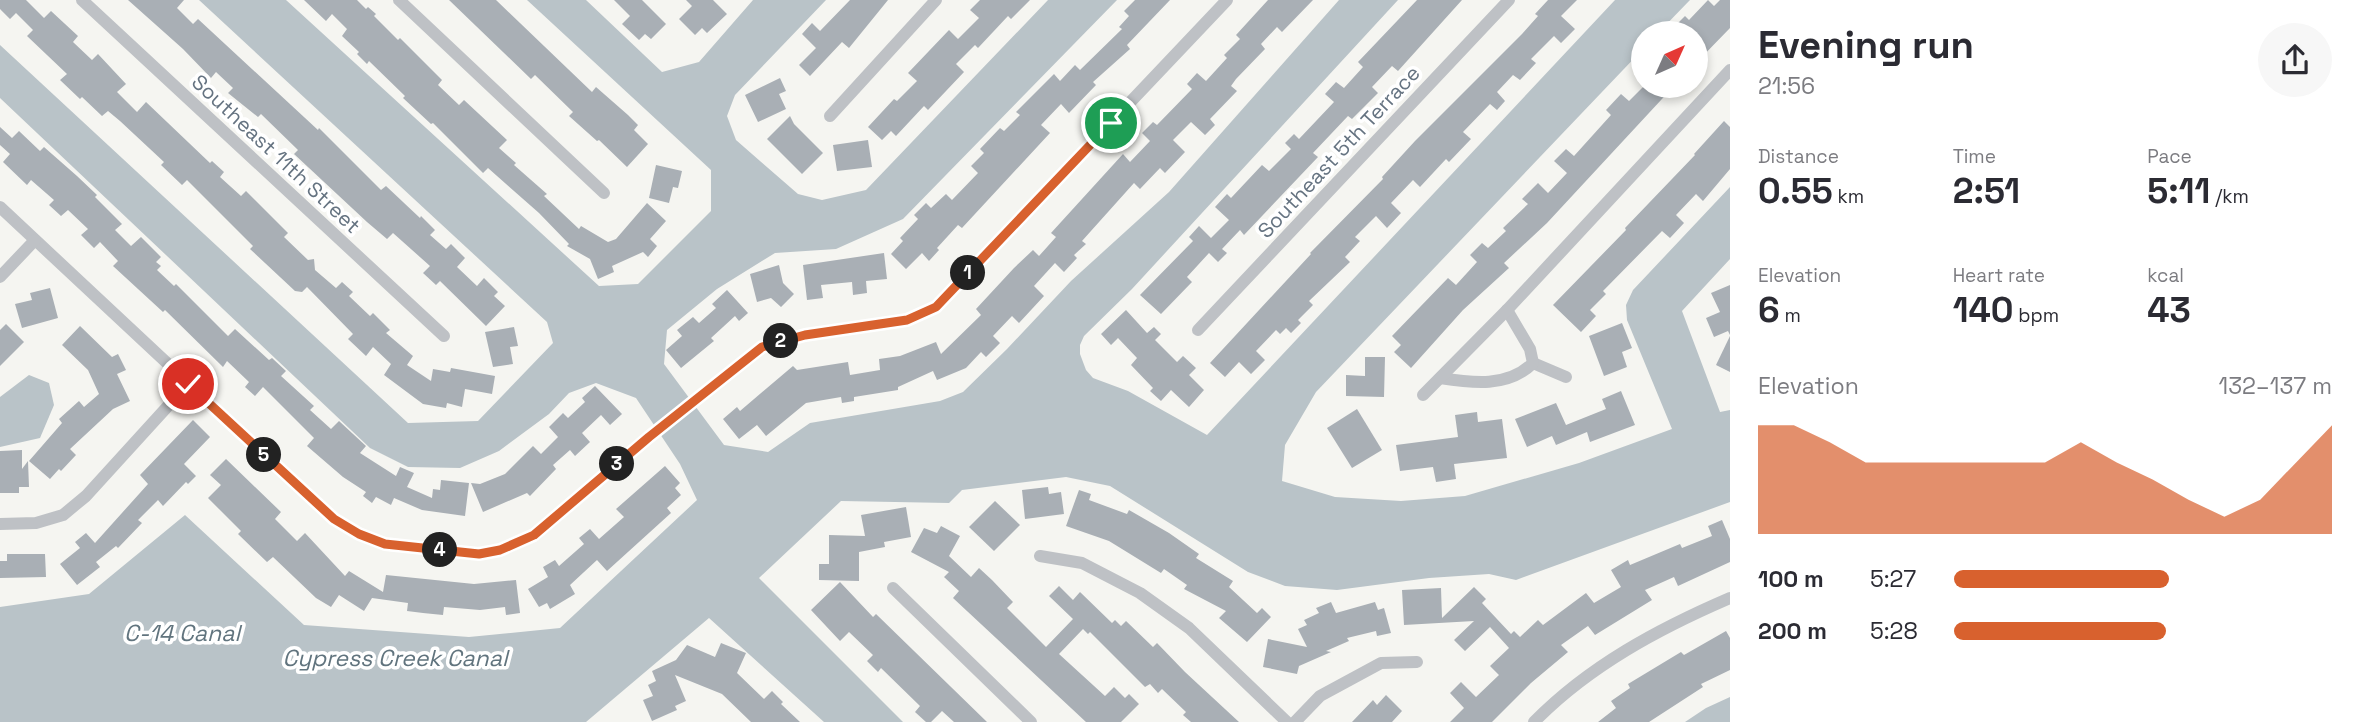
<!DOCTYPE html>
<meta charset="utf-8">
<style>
body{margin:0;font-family:"Space Grotesk",sans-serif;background:#f7f7f7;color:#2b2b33;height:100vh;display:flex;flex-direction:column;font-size:26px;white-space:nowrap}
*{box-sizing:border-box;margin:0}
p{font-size:23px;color:#7c7c81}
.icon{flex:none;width:38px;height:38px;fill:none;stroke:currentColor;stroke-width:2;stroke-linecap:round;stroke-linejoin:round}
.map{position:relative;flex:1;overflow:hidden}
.drawer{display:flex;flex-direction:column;background:#fff;width:630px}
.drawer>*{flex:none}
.needle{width:46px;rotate:45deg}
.tools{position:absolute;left:1631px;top:21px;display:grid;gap:14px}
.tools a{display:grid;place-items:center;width:77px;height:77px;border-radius:50%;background:#fff;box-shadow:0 4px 10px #0003;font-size:35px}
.pin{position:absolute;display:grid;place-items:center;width:60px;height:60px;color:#fff;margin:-30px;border:4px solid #fff;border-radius:50%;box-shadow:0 2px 7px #0007}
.km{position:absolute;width:35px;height:35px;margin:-18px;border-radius:50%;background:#222;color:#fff;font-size:19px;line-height:35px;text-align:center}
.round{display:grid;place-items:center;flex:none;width:74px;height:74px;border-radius:37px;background:#f7f7f7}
.head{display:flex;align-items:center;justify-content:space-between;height:119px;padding:0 28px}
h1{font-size:38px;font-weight:600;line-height:52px}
.figures{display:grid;grid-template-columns:repeat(3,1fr);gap:10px;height:119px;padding:7px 28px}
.figures div{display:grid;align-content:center}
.figures b{font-size:35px;font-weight:600}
.figures small{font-size:19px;font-weight:400}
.figures p{font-size:19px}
.chart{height:196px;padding:14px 28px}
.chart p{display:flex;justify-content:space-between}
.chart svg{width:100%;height:126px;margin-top:7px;fill:#d8612e;opacity:.7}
ul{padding:0 28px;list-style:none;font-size:23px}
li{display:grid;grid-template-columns:112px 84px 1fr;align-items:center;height:52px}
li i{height:18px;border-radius:9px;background:#d8612e}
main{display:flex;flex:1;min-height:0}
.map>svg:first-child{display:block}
</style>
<main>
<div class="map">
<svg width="1730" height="722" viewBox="0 0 1730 722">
<rect width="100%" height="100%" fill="#f5f5f1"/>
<g fill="#b9c3c8">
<polygon points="199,0 286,0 599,286 638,284 711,211 711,170 527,0 586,0 662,72 699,62 753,0 826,0 735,95 727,116 736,140 798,194 822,200 866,190 1048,0 1117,0 903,219 836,249 775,253 717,289 667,330 664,364 724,445 768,452 810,423 940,401 963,392 1007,349 1071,281 1169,192 1339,0 1398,0 1132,289 1084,336 1080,345 1080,354 1086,370 1093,378 1128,391 1207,435 1615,0 1690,0 1658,33 1643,33 1643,49 1316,392 1285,445 1282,481 1335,497 1401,501 1465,496 1579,463 1672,429 1627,320 1626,305 1633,290 1730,187 1730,259 1682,311 1720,412 1730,410 1730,502 1516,580 1489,574 1429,578 1337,590 1285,586 1248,572 1110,486 1066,477 962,490 949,503 841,501 759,578 903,722 824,722 709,618 586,722 0,722 0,607 89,594 185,515 304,625 469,637 560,628 697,500 680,464 636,398 596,383 569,393 549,414 499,451 460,468 408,467 370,448 0,98 0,45 408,423 478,421 553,343 547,322"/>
<polygon points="29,375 49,383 54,405 40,438 0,447 0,397"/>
<polygon points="1730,697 1730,722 1685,722 1706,708"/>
</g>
<g fill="#a9afb5">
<polygon points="0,0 26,0 44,18 51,11 78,36 73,42 92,60 98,54 126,84 117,92 137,112 146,102 210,163 212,161 224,172 220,177 241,196 246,191 288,233 284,237 308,260 314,259 315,270 336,288 342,282 353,292 349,296 370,316 373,313 390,330 386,333 413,356 407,365 431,381 433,369 450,372 451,368 495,376 492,394 465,389 462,407 447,403 446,408 423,404 384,375 391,364 373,347 366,356 348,339 353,334 307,287 302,292 295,291 250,249 253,246 187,180 182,185 161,165 164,162 120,121 108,111 102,116 82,97 80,99 60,80 67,74 27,36 33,30 16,13 10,19 0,9"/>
<polygon points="128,0 184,0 177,8 193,24 198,19 318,130 319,128 381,190 386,186 420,218 421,216 435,230 430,235 446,249 451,244 465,258 457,267 477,286 484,278 498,292 494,296 505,306 486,326 440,281 436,285 423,273 430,266 393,233 387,239 367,222 294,154 298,150 261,114 258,117 228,93 233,88 216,72 211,78 183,49"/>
<polygon points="304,0 357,0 366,9 368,7 376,14 374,16 398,40 400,38 442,80 438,85 459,105 464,100 507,140 499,148 516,163 514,165 547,194 544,196 579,229 581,226 608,242 616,239 647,203 666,221 650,239 657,246 648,257 643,252 612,266 614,272 598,279 590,259 567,246 569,244 539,213 488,168 483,173 433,123 431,124 403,98 405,96 369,61 367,64 357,54 359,52 342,36 347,29 332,14 326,21"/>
<polygon points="449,0 496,0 592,92 596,87 628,115 638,125 634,130 648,144 627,167 599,140 597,141 569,116 573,112 535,75 531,79"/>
<polygon points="614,0 642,0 666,24 651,39 645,34 639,40 622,24 630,16"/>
<polygon points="686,0 713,0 727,14 707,33 702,28 695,35 679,19 692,6"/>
<polygon points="850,0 888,0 849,48 842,42 810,76 799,65 816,48 802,34 812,23 820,31"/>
<polygon points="980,0 1030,0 1011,19 1008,16 978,48 975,45 956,64 964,72 928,110 924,106 896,136 891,131 882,140 868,127 894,99 897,101 917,81 908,73 949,30 958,39 979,18 970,10"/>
<polygon points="1135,0 1170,0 1127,45 1130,49 1093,82 1096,85 1069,113 1061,104 1041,125 1050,133 962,228 958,225 937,248 939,250 929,261 922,253 906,269 891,254 903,241 900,238 918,219 914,215 926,203 931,208 946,194 952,200 978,173 971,166 984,153 980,149 1000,128 1004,131 1020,115 1016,112 1054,74 1060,81 1075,65 1080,70 1122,29 1119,27 1129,16 1124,11"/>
<polygon points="1268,0 1313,0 1282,32 1277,27 1261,44 1265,49 1236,79 1231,86 1237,91 1210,119 1215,125 1205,135 1191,122 1173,140 1185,152 1165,173 1160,168 1140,189 1134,183 1082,241 1086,244 1074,255 1077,258 1064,272 1055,263 1034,286 1044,296 1019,323 1012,316 993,336 1000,343 986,357 981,352 966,368 937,380 933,371 898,387 898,390 854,397 854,401 842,403 841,397 806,403 766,436 757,425 739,439 723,419 737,407 740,411 793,366 797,370 848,362 850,375 880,370 879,359 900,356 936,342 941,354 981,315 976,309 1014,268 1033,250 1039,256 1056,237 1051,233 1123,154 1130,162 1150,141 1142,133 1153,122 1157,125 1192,89 1187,84 1197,73 1206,81 1227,58 1224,55 1240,39 1236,35"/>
<polygon points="1417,0 1462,0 1398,71 1392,66 1372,87 1378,93 1352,119 1348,116 1313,153 1318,157 1244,235 1240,230 1222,249 1227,253 1218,262 1209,253 1187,277 1192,282 1161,314 1140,295 1193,241 1189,237 1199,226 1211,238 1229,220 1215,207 1227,194 1231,198 1262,165 1269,171 1291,149 1285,143 1294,134 1299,139 1334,102 1325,94 1336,82 1344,88 1363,67 1358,62"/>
<polygon points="1548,0 1577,0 1561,16 1575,29 1561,43 1554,36 1531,59 1536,63 1520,80 1513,75 1497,92 1505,101 1497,110 1490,104 1463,132 1471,139 1449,162 1446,159 1420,187 1413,180 1391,203 1401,213 1387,228 1376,216 1355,237 1360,241 1345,257 1350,262 1309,301 1313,305 1298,320 1301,323 1291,333 1286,328 1280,334 1276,330 1256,351 1265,360 1251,374 1239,362 1225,377 1210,363 1311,254 1310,253 1383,179 1382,177 1415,141 1522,34 1538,16 1535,14"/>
<polygon points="1708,0 1714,6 1720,0 1730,0 1730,28 1696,63 1696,33 1668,33 1685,16 1689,20"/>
<polygon points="780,78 786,91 779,94 786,109 758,122 745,95"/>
<polygon points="1644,86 1674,86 1547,223 1504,263 1509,268 1463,310 1411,368 1394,352 1401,345 1392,336 1448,278 1456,285 1477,262 1470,255 1482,243 1488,248 1506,231 1503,228 1528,204 1522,199 1538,183 1548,193 1567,173 1554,161 1566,149 1574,156 1611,115 1606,110 1621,94 1629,101"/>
<polygon points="790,116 794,124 823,153 802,174 767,139"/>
<polygon points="1724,121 1730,127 1730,169 1703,201 1696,194 1676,215 1684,223 1670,238 1662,231 1603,291 1606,294 1590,310 1596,316 1581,332 1553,305 1626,230 1625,228 1695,155 1694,154"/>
<polygon points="0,127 12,138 19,131 40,151 44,147 77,176 97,195 95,197 122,224 115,230 131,246 141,237 161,257 156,262 161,266 157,270 174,286 176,284 228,336 235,329 269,360 272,358 286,371 281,376 314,406 310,410 331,429 339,421 366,446 360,453 396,476 400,467 414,473 407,487 432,498 433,489 440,490 441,480 469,483 465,516 422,510 394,498 391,505 376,497 372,503 363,496 366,492 343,477 307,446 314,438 263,387 255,396 245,387 249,382 227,361 223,367 165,310 163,312 113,266 118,261 100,242 94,248 81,235 88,229 68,210 61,216 49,205 54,200 31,180 27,185 3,162 10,154 0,145"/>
<polygon points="868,140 872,167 837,171 833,145"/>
<polygon points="656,165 682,171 678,188 673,187 669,203 649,198"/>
<polygon points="884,253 887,279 866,281 867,293 853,295 852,282 821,285 823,298 807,300 803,265"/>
<polygon points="779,265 783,283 794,294 781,307 771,298 757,302 750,274"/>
<polygon points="1730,285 1730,335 1728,331 1714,337 1706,318 1720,312 1711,293"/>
<polygon points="50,288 58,318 22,328 15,304 32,300 30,293"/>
<polygon points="727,290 748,313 739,321 735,316 711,338 714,341 681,368 666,350 682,336 677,330 693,317 699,323 716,308 712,304"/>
<polygon points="1126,310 1147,333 1154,327 1161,334 1155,340 1177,362 1183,356 1196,368 1189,375 1204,390 1189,407 1171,390 1161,401 1150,391 1153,388 1131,365 1137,358 1118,338 1111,345 1101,334"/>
<polygon points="1622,323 1632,348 1622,352 1627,367 1604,376 1589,336"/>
<polygon points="6,324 24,342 0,366 0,330"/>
<polygon points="80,326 112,357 118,354 126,370 117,374 130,401 113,409 70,449 76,455 61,471 59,469 50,479 29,461 62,423 59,419 79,401 84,407 99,394 88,370 62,345"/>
<polygon points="514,327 518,346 510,347 513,364 493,367 485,332"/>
<polygon points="1730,336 1730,372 1716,365"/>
<polygon points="1365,357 1385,357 1384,397 1346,396 1346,375 1365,376"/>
<polygon points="595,386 622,414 610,425 601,415 582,433 590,442 575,456 570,450 553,465 556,469 530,496 527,493 483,512 471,483 480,484 505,474 533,446 541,454 558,437 549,427 563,413 568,418 585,402 582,398"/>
<polygon points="1621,391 1635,425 1590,442 1587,432 1556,445 1552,436 1527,447 1515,419 1556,403 1566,425 1606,409 1602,399"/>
<polygon points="1357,409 1382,450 1352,468 1327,428"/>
<polygon points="1477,412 1478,422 1502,419 1507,458 1454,464 1456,479 1436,482 1433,467 1400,471 1396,445 1458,437 1455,415"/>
<polygon points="193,420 210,437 184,464 196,476 188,484 186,482 163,506 158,500 138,520 142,523 118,548 116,546 96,562 100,567 77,585 60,564 80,548 75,542 86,533 95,543 148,484 140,475"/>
<polygon points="22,450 22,469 28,461 29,487 19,487 19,493 0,493 0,451"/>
<polygon points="226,459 281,512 275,519 297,541 305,533 345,576 349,571 383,592 386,575 474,584 516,580 520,613 506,615 505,607 480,610 444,607 443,615 423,613 407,611 408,603 372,598 364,611 339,595 331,607 316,598 273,557 267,562 238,534 241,531 208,498 221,485 210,475"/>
<polygon points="665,466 680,483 675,488 681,495 667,508 671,513 607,571 597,560 570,585 575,594 550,609 547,603 539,607 528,589 548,577 543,567 555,560 559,566 584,544 579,538 590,529 599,539 624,517 616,509"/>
<polygon points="1048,487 1049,494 1061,492 1064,514 1025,519 1022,490"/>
<polygon points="1079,490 1091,494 1089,500 1127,514 1129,510 1169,533 1199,554 1196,558 1233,581 1229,587 1257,613 1262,608 1271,617 1247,642 1219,618 1226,611 1184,589 1187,585 1164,569 1161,573 1109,541 1066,526"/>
<polygon points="995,501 1020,525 994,551 969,527"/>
<polygon points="906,507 911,537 884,542 885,547 859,552 859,581 819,580 819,564 829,564 829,535 865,536 861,515"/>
<polygon points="1722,520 1730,539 1730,562 1678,586 1674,577 1645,590 1652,600 1595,635 1588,626 1561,645 1568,652 1531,683 1492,722 1450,722 1464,708 1450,693 1461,682 1476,697 1499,675 1490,666 1509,648 1490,627 1465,651 1454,640 1474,621 1404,625 1402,590 1441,588 1442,618 1474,587 1486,599 1482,603 1511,634 1514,631 1520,637 1538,620 1543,625 1586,593 1594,603 1621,587 1611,570 1628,560 1630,565 1680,544 1682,548 1712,536 1708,526"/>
<polygon points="941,526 960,536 949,556 971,577 979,568 992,580 1013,602 1007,608 1046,647 1073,619 1049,596 1059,586 1073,600 1080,592 1112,623 1115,620 1121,626 1126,621 1153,647 1157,643 1185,672 1239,722 1191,722 1183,715 1186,712 1162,689 1158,693 1150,684 1145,687 1090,632 1088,634 1083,629 1059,654 1105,696 1114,687 1125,698 1129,694 1139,704 1121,722 1086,722 953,598 959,591 944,577 949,572 911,552 924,528 937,533"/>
<polygon points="7,554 45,554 46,577 0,578 0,561 7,561"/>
<polygon points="840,582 873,617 876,614 987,722 954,722 942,711 931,722 926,722 915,712 920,706 881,668 878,672 867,661 873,655 849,632 840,641 811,610"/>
<polygon points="1331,602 1336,613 1375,602 1378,610 1384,608 1391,633 1377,636 1376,631 1347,638 1349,641 1326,651 1331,652 1299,666 1297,674 1263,667 1268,639 1307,647 1298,629 1307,625 1304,620 1319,613 1316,608"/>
<polygon points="1726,631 1730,638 1730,670 1701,684 1703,687 1649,722 1598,722 1616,708 1611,701 1630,688 1628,684 1681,652 1684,655"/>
<polygon points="721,643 746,653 737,673 764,699 772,691 783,702 781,704 800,722 751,722 722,694 675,675 686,701 675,706 677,710 652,721 643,700 653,696 648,685 656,681 652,671 676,660 687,645 715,657"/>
<polygon points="1386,695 1402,711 1392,722 1352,722 1373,700 1377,705"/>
</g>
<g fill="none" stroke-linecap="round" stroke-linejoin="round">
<g stroke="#bec1c5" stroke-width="12">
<polyline points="82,0 444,336"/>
<polyline points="399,0 604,193"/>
<polyline points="830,116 936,0"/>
<polyline points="0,207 334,519 359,534 385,544 479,554 501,550 535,535 649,437 762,347 805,335 907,320 936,307 1227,0"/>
<polyline points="0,277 35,240"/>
<polyline points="1198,330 1509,0"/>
<polyline points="1533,363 1566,377"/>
<path d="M1440 378C1472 383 1508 388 1533 363L1530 349 1507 310"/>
<polyline points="1423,395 1507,310 1730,70"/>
<polyline points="0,524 36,523 63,515 86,496 188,384"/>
<polyline points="1040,556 1082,563 1140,593 1189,628 1287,722"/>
<polyline points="893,588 1031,722"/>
<polyline points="1295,722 1320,696 1381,663 1417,662"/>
<path d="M1534 722C1589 666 1658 629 1730 598"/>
</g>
</g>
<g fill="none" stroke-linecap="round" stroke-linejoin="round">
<g stroke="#fff" stroke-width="14">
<polyline id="route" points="188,384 334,519 359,534 385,544 479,554 500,550 534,535 649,437 762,347 805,335 907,320 936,307 1111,123"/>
</g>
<use href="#route" stroke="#d8612e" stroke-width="9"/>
</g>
<g text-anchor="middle" stroke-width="7" stroke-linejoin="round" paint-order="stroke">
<g font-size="21" fill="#657381" stroke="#fff">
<text transform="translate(1339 152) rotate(-47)" y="7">Southeast 5th Terrace</text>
<text transform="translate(276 154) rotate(43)" y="7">Southeast 11th Street</text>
</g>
<g font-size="23" font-style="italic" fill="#61747e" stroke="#fff">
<text x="182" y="641">C-14 Canal</text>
<text x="395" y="666">Cypress Creek Canal</text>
</g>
</g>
</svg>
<div class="tools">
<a><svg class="needle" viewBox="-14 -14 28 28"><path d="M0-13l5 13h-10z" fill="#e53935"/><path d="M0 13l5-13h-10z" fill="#7c7c81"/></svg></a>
</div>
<div class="pin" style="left:1111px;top:123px;background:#1e9e55"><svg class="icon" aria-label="arrive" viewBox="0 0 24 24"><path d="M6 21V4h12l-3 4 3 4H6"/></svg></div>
<div class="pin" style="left:188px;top:384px;background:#d93025"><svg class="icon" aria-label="check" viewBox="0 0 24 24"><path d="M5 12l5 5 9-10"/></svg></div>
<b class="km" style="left:968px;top:273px">1</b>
<b class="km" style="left:781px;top:341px">2</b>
<b class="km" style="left:617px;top:464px">3</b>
<b class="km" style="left:440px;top:550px">4</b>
<b class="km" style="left:264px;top:455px">5</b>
</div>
<section class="drawer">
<div class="head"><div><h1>Evening run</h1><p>21:56</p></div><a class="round"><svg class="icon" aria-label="share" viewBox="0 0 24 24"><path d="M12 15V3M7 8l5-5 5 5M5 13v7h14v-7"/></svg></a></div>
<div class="figures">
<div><p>Distance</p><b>0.55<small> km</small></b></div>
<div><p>Time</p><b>2:51</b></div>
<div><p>Pace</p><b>5:11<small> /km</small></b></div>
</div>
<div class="figures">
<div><p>Elevation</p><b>6<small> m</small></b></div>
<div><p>Heart rate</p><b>140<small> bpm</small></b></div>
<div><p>kcal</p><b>43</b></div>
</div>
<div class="chart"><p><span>Elevation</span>132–137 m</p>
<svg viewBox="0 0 160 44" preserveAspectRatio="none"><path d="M0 44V6L10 6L20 12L30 19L40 19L50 19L60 19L70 19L80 19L90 12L100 19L110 25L120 32L130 38L140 32L150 19L160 6V44z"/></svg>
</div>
<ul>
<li><b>100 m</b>5:27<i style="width:57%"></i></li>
<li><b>200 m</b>5:28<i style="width:56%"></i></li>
</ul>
</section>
</main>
